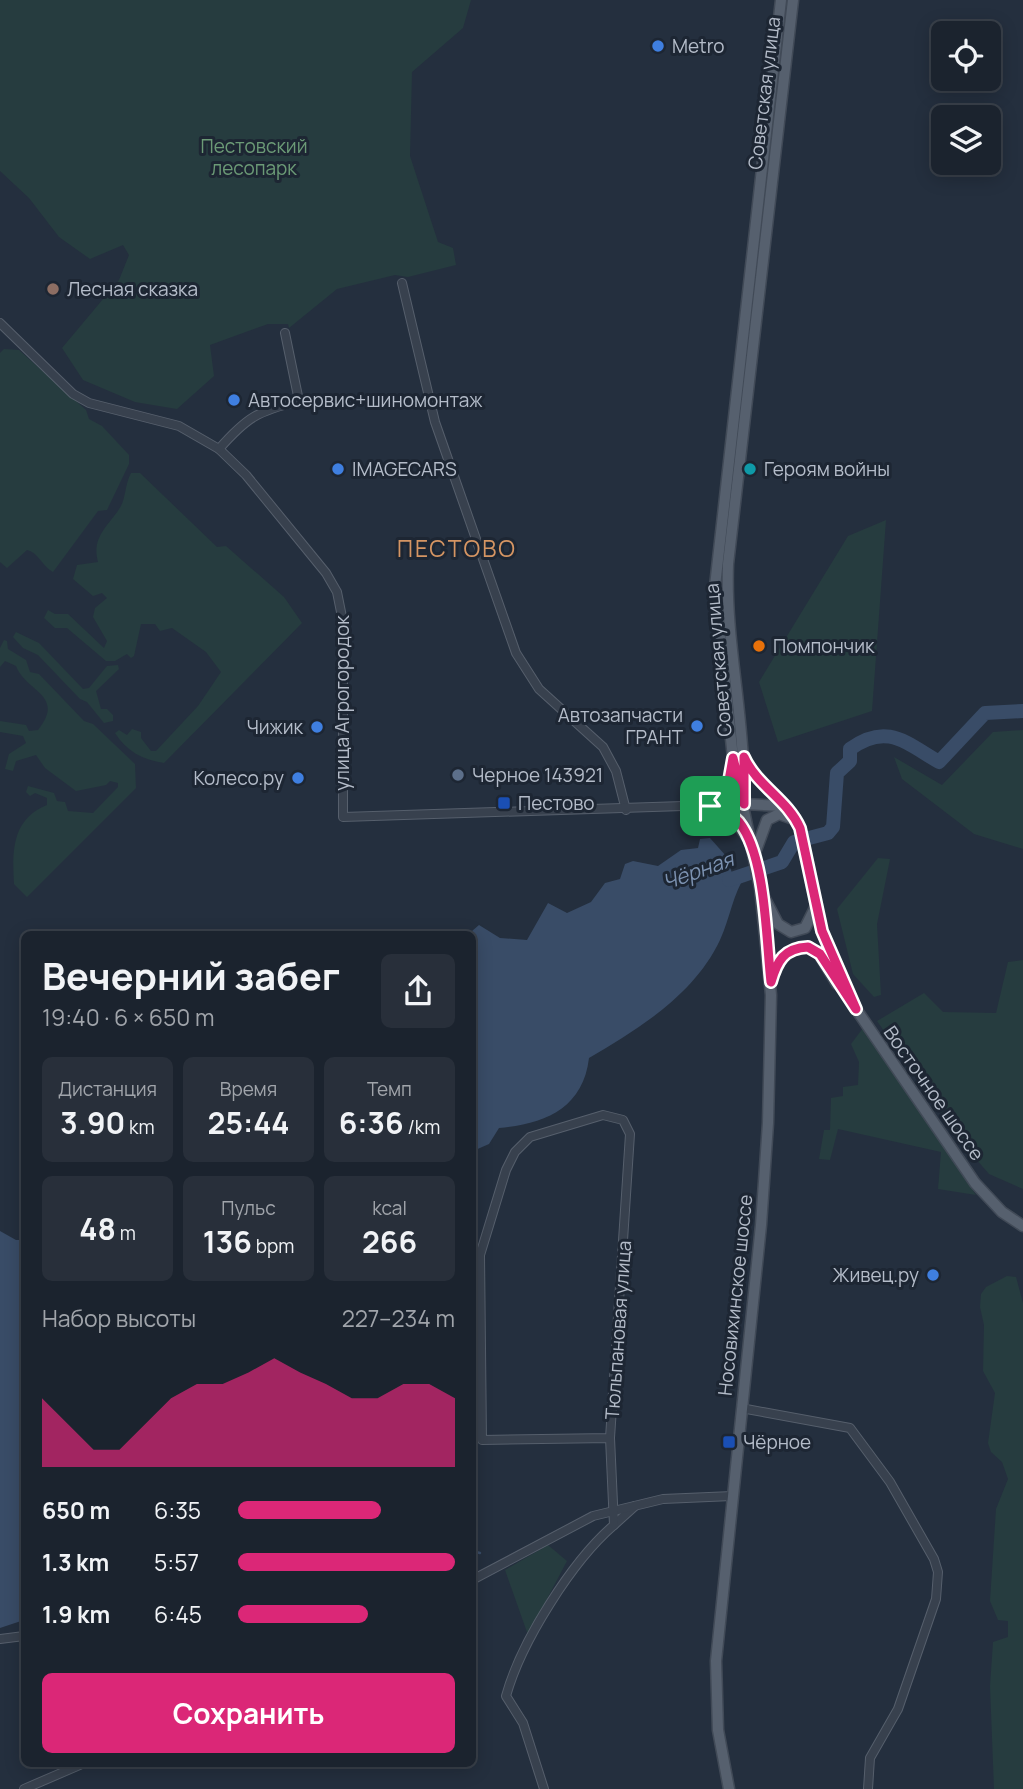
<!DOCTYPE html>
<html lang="ru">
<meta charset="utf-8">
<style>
body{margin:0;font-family:Manrope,sans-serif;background:#282f3a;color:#f1f3f6;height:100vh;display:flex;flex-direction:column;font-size:26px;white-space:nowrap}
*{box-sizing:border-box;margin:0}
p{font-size:23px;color:#a0a4aa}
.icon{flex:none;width:38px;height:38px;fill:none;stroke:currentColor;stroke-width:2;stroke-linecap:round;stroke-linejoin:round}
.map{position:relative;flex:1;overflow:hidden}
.drawer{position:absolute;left:21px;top:931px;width:455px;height:836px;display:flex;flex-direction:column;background:#1b232e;border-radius:10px;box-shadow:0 4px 18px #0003,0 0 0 2px #39404a}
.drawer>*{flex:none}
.tools{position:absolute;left:931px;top:21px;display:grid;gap:14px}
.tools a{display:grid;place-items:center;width:70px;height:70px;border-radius:10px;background:#1b232e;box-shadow:0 4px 18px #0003,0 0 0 2px #39404a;font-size:35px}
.pin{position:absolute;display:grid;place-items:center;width:60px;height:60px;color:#fff;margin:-30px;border-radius:14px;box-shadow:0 4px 10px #0006}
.round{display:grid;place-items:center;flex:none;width:74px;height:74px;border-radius:10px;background:#282f3a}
.overview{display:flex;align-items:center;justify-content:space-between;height:119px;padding:0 21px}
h1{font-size:38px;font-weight:700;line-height:52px}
.stats{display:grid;grid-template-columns:repeat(3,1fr);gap:10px;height:119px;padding:7px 21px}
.stats div{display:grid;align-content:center;border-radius:10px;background:#282f3a;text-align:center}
.stats b{font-size:30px;font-weight:700}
.stats small{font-size:19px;font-weight:400}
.stats p{font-size:19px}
.chart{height:196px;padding:14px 21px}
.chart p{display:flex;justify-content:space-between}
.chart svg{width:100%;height:126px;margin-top:7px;fill:#db2777;opacity:.7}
.cta{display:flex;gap:14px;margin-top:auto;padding:14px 21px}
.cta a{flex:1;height:80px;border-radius:10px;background:#db2777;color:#fff;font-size:28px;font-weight:700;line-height:80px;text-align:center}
ul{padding:0 21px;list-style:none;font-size:23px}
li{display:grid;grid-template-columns:112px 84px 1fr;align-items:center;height:52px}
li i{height:18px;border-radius:9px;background:#db2777}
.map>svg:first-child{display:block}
</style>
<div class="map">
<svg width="1023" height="1789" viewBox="0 0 1023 1789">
<rect width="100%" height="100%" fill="#242f3e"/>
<g fill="#263c3f">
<polygon points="0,0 471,0 463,28 412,72 410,156 438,242 453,248 456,265 408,277 395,275 337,289 289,328 288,324 268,324 210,345 214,376 177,409 135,402 83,380 62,348 119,280 129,255 123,245 90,259 59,237 29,198 0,171"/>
<path d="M4 349 19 350 86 410 89 419 102 426 129 455V464L107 510 98 511 53 572C42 566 39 553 27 550L7 568 0 562V353Z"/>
<path d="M131 473H140L217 547 226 546 284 597 302 623 164 763C143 760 126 751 115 733L119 730 127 735 132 729 141 732V738L151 751H156L198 706 221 672 206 652 172 628 160 631 155 624H141L134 656 131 658 127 654 115 661H106L67 628H55L44 618 48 610 55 614H68L104 648 107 641 93 617 95 608 107 598 102 593 93 596 73 579 77 565 98 562C91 536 109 526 121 506 126 496 125 484 131 473Z"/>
<polygon points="886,520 872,711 778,742 759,682 848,536"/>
<polygon points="16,632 39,643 83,689 89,688 107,666 118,665 119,669 96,691 101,709 107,709 113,715 113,721 104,723 87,702 80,699 38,655 23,648 13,637"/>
<path d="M4 640 7 641 8 649 26 660 30 672 39 674 84 721 93 724 135 764 136 788 27 897 14 884C12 851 12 819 47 805V798L35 793 30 796 26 792 28 786 54 793 57 801 65 802 68 811 93 813 118 787V783L110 781 106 785 76 791 45 768 36 755 16 761 13 771 5 769 9 754 26 743 23 736 0 732V721L26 725 29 731 38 730C66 695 26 692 16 666L5 661 0 667V648Z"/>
<polygon points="1023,730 1023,849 974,834 902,779 894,757 942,785 993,732"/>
<polygon points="878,858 890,859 877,924 881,995 874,997 853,974 837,909"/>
<polygon points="1023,960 1023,1189 989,1174 963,1144 877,1021 924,993 943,1012 996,1013 1008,962"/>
<polygon points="863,1028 976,1195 938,1189 941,1152 838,1129 830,1160 819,1159 824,1130 830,1130 831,1098 843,1096 843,1087 858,1085 859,1062 851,1044"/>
<polygon points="1007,1276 1016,1277 1023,1303 1023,1789 994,1789 990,1686 993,1642 1008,1637 1008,1621 998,1620 990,1601 996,1509 1008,1479 1002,1462 991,1452 988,1443 995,1393 983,1371 984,1325 980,1307 981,1294 986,1287"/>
<polygon points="548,1545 567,1561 528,1635 505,1570"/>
</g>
<g fill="#394c67">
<path d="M710 838 726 856 732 873 738 871 746 874C733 894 730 918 720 940 694 995 640 1028 589 1058 583 1109 544 1124 499 1128L489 1144 473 1151 475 947 472 931 479 925 500 938 527 940 548 903 567 913 591 902 605 883 620 879 625 864 633 861 658 866 681 850 698 848 700 839Z"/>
<polygon points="0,1231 16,1240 24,1240 24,1620 0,1628"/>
</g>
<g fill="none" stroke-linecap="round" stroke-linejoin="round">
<polyline stroke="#394c67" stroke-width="2.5" points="472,1551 480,1553"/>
<path stroke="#394c67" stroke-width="14" d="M729 880 782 862 794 842 828 833 833 827 837 773 850 761V749C887 722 906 743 939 762L985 713 1023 711"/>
<g stroke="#565f6c" stroke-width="10">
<g id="minor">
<polyline points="402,283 435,422 516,653 539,689 603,747 616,771 626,810"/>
<polyline points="0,323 73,394 89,403 179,426 219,449 246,475 326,573 337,592 343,622 343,817 744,804"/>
<path d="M219 449C247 417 258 411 299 401L285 333"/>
<polyline points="741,1408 850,1428 890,1482 934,1559 938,1572 936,1599 898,1709 870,1758 868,1789"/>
<polyline points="614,1525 635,1506"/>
<polyline points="472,1580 593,1516 663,1499 732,1496"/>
<polyline points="0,1639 24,1636"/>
<polyline points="24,1789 82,1764"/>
<path d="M544 1789 523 1723 506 1696C521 1642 572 1561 614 1525L610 1438 630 1134 623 1120 603 1115 530 1137 515 1152 506 1170 480 1255 482 1440 610 1438"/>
</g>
</g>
<g stroke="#414a57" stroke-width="13">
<g id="major">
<path d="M745 759C758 787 788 800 800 828L822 931 856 1009 975 1183 1002 1212 1023 1226"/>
<polyline points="732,768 728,786 710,806 731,815 747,837"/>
<path d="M744 788C744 713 725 639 728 564L793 0"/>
<polyline points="744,804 783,806"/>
<polyline points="755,853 767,820 779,814 793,819"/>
<polyline points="764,897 778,924 791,932 805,928 816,906"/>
<path d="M773 976C779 957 788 948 809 947L819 954 837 984"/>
<polyline points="729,1789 718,1730 716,1661 761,1225 768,1123 771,995 760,888 733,758 715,586 781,0"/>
</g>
</g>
<use href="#minor" stroke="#38414e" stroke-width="8"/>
<use href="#major" stroke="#56606e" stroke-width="10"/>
</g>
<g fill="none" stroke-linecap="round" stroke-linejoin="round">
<g stroke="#fff" stroke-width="14">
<path id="route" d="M744 757C757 786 787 799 800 828L822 931 856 1009 820 954 808 947C784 948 777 961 771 982 766 939 766 856 739 822 731 813 721 809 710 806L728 786 733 758 744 804Z"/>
</g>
<use href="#route" stroke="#db2777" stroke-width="9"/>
</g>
<g fill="#3f7fe0" stroke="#1d2633" stroke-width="2.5">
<circle cx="658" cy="46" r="7"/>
<circle cx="234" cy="400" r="7"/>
<circle cx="338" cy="469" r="7"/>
<circle cx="697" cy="726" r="7"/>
<circle cx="317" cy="727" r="7"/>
<circle cx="298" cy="778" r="7"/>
<circle cx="933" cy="1275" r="7"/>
</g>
<circle fill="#8d6e63" stroke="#1d2633" stroke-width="2.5" cx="53" cy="289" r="7"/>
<circle fill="#0f9aa8" stroke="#1d2633" stroke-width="2.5" cx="750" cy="469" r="7"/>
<circle fill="#e8710a" stroke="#1d2633" stroke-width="2.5" cx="759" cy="646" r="7"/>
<circle fill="#5c6f8a" stroke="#1d2633" stroke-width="2.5" cx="458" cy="775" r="7"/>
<g fill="#1a4fb4" stroke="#1d2633" stroke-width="2.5">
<rect x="497" y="796" width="14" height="14" rx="3.5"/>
<rect x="722" y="1435" width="14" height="14" rx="3.5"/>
</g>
<g text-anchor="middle" stroke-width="6" stroke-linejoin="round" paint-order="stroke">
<g font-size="19" fill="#b4bcc9" stroke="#1d2633" text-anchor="start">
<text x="672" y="53">Metro</text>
<text x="67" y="296">Лесная сказка</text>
<text x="248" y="407">Автосервис+шиномонтаж</text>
<text x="352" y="476">IMAGECARS</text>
<text x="764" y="476">Героям войны</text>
<text x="773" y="653">Помпончик</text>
<text x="683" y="722" text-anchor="end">Автозапчасти<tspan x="683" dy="22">ГРАНТ</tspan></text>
<text x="303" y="734" text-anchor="end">Чижик</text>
<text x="472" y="782">Черное 143921</text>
<text x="284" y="785" text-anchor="end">Колесо.ру</text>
<text x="518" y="810">Пестово</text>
<text x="919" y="1282" text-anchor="end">Живец.ру</text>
<text x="743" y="1449">Чёрное</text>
</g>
<g font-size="19" fill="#b4bcc9" stroke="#1d2633">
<text transform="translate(764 93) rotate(-83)" y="7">Советская улица</text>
<text transform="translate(718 660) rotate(-95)" y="7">Советская улица</text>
<text transform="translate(342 703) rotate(-90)" y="7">улица Агрогородок</text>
<text transform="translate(934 1093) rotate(55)" y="7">Восточное шоссе</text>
<text transform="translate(735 1295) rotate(-84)" y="7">Носовихинское шоссе</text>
<text transform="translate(618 1330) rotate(-86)" y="7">Тюльпановая улица</text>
</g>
<g font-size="19" fill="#6b9a76" stroke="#1d2633">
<text x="254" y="153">Пестовский<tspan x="254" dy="22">лесопарк</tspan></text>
</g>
<g font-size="21" font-style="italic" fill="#7c92b1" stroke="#1d2633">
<text transform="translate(698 871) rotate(-20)" y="7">Чёрная</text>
</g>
<g font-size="23" letter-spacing="2" fill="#d59563" stroke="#1d2633">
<text x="457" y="557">ПЕСТОВО</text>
</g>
</g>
</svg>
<div class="tools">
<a><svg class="icon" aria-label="locate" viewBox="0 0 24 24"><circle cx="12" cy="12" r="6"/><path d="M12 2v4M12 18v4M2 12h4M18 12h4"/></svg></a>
<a><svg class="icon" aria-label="layers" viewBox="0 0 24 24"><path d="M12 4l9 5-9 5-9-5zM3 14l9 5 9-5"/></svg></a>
</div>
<div class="pin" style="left:710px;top:806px;background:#1e9e55"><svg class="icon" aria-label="arrive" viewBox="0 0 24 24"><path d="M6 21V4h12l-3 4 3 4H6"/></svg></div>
<section class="drawer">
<div class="overview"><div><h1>Вечерний забег</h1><p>19:40 · 6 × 650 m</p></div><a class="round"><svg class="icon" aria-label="share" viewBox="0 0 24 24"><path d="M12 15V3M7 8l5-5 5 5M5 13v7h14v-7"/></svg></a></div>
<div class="stats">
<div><p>Дистанция</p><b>3.90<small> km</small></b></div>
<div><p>Время</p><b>25:44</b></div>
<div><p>Темп</p><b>6:36<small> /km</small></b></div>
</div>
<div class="stats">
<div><b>48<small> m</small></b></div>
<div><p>Пульс</p><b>136<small> bpm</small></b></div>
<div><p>kcal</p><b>266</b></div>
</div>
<div class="chart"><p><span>Набор высоты</span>227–234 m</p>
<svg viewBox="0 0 160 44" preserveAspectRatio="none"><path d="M0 44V20L10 29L20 38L30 38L40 29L50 20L60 15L70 15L80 11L90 6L100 11L110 15L120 20L130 20L140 15L150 15L160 20V44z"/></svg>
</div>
<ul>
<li><b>650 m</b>6:35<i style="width:66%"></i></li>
<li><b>1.3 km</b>5:57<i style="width:100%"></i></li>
<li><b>1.9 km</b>6:45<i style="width:60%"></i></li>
</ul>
<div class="cta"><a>Сохранить</a></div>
</section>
</div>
